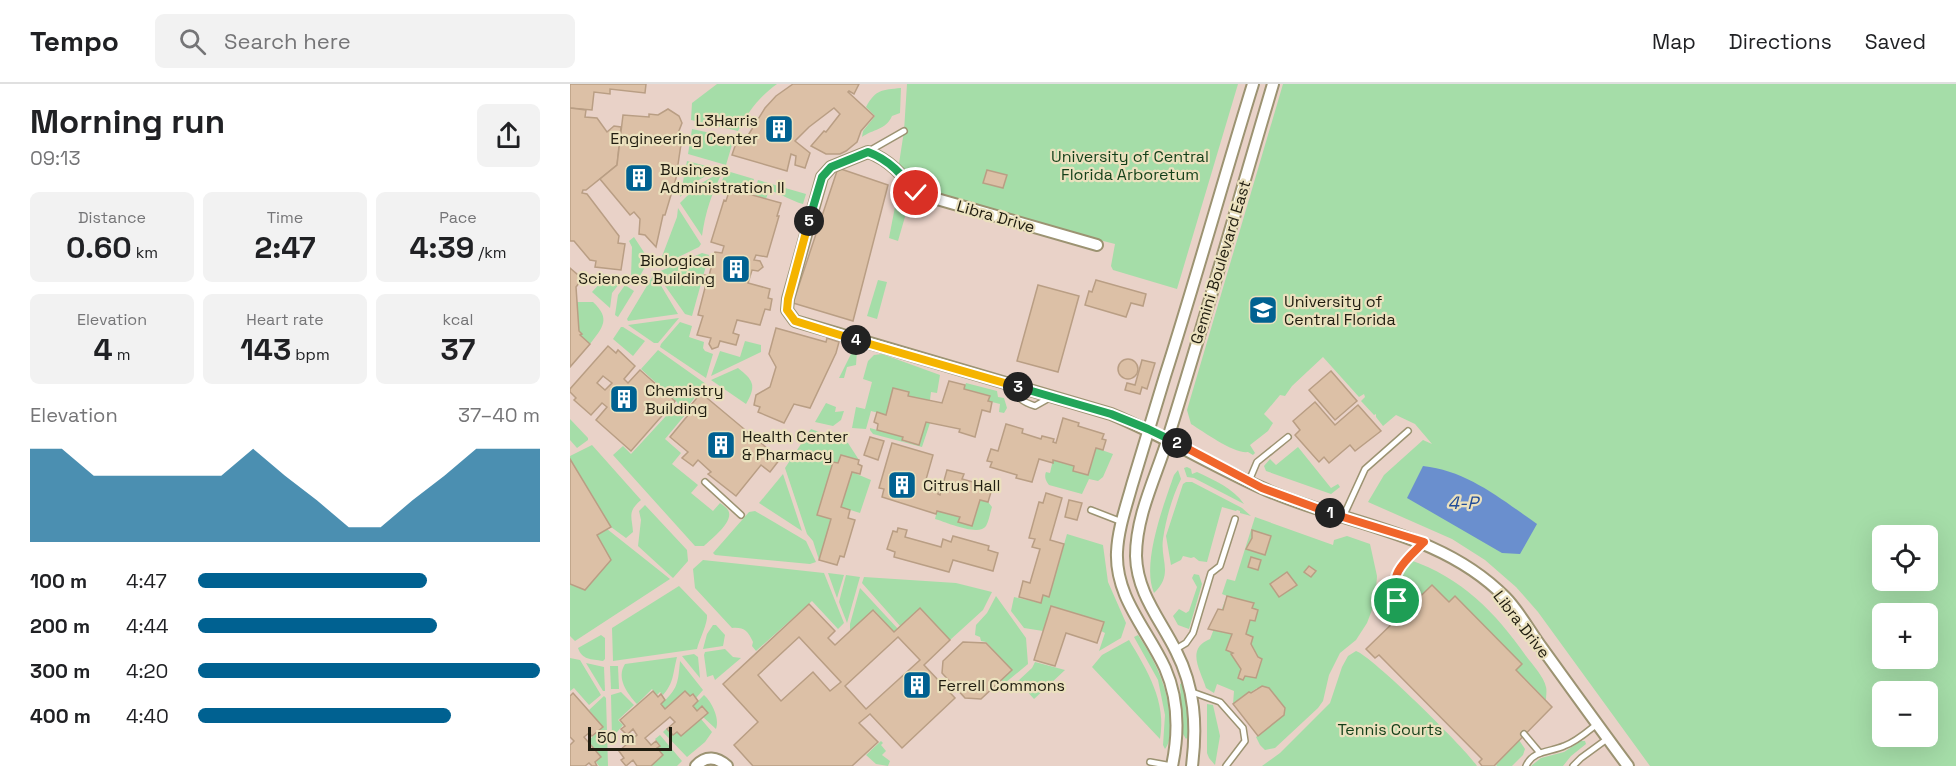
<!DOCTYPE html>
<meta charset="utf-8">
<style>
body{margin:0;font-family:"Space Grotesk",sans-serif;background:#f2f2f2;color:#202124;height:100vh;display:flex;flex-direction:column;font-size:22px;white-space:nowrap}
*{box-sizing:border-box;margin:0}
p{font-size:20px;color:#757577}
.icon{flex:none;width:33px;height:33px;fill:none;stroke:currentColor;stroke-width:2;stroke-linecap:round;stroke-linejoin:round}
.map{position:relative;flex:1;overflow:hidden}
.sheet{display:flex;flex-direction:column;background:#fff;width:570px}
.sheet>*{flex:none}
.buttons{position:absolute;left:1302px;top:441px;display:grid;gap:12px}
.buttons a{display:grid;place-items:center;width:66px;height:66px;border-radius:9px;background:#fff;box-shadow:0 6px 24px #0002;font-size:30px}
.scale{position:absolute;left:18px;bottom:15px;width:84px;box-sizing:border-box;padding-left:6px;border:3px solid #201d10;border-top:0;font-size:16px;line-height:21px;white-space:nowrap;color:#201d10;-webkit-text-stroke:4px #ebe1be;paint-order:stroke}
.pin{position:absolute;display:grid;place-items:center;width:51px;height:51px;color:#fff;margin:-26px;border:3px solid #fff;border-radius:50%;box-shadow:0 2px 6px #0007}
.km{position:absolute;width:30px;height:30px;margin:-15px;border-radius:50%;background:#222;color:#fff;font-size:16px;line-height:30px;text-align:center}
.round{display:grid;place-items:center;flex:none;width:63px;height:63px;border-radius:9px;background:#f2f2f2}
.summary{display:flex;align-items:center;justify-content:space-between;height:102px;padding:0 30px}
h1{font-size:33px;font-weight:700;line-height:45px}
.stats{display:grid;grid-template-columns:repeat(3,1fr);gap:9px;height:102px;padding:6px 30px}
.stats div{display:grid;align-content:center;border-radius:9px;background:#f2f2f2;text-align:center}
.stats b{font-size:30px;font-weight:700}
.stats small{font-size:16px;font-weight:400}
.stats p{font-size:16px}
.chart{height:168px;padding:12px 30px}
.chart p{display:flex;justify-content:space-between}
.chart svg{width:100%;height:108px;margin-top:6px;fill:#006191;opacity:.7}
ul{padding:0 30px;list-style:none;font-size:20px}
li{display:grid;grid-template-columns:96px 72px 1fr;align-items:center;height:45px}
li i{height:15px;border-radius:8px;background:#006191}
header{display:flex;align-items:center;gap:36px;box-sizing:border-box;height:84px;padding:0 30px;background:#fff;border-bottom:2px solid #e0e0e0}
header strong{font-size:28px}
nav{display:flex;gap:33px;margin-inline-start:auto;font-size:21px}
.search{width:420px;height:54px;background:#f2f2f2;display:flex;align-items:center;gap:15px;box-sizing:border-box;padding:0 21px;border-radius:9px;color:#757577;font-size:22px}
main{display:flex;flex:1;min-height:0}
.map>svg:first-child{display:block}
</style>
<header>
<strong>Tempo</strong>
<div class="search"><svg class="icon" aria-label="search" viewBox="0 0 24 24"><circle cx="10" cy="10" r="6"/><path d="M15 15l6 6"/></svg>Search here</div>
<nav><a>Map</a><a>Directions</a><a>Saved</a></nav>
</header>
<main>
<section class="sheet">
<div class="summary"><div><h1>Morning run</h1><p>09:13</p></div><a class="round"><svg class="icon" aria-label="share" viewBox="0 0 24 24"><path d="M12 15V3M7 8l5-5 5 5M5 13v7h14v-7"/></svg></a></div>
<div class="stats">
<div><p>Distance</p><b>0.60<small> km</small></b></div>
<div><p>Time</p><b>2:47</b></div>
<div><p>Pace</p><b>4:39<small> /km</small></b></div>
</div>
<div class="stats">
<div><p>Elevation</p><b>4<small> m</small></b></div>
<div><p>Heart rate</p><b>143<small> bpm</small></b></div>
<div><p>kcal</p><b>37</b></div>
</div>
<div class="chart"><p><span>Elevation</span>37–40 m</p>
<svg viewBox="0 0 160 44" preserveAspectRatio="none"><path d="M0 44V6L10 6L20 17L30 17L40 17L50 17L60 17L70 6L80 17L90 27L100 38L110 38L120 27L130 17L140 6L150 6L160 6V44z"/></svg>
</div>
<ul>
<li><b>100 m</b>4:47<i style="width:67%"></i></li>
<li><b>200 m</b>4:44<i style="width:70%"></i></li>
<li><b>300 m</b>4:20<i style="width:100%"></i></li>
<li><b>400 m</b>4:40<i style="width:74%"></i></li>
</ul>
</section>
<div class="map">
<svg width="1386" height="682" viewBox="0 0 1386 682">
<rect width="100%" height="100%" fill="#ebe1be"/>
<path fill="#e9d2c8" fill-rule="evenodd" d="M0 0H1386V682H0ZM1312 452H1358V496H1312ZM1312 530H1358V574H1312ZM1312 608H1358V652H1312Z"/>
<g fill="#a5dda8" fill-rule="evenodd">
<path d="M147 0H207C189 13 178 28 168 47L121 36 122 19Z"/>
<polygon points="337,0 668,0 607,205 543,186 541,182 545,160 346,109 328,86 334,47"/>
<path d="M713 0H1386V682H1080L968 528 946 503 915 476 882 455 798 418 814 391 853 356 862 360 845 340 826 331 813 342 806 333V330L804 331 791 317 795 313 794 310 789 313 753 273 722 302 715 312 710 311 694 330 703 339 698 347 680 361 685 369 683 371 678 368C664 370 634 348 621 340L617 326ZM1312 452H1358V496H1312ZM1312 530H1358V574H1312ZM1312 608H1358V652H1312Z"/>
<path d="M331 4 330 29 322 32C316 46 303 45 292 53L293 47 305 32 296 23C306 5 312 6 331 4Z"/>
<polygon points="122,45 164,54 156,81 118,70"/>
<polygon points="117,77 148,85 127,97 110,113"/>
<path d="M153 87C142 108 135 129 132 152L110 119 128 101Z"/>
<polygon points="157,87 184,95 180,110 149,102"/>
<path d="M188 96 236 110 233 120C221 117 212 110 199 106L196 115 186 112 184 109Z"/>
<polygon points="329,102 341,112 328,157 319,154"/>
<polygon points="108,124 131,160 129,163 88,183 107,133"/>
<polygon points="64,153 79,176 67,197 61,193 62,163 59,157"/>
<polygon points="132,169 139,171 122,232 115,230 86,189"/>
<polygon points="32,189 49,200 42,209 40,224 22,208 31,198"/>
<polygon points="84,190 108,230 58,237 57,235"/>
<polygon points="308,196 317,198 307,235 297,232"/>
<polygon points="55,201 64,207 48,233 45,231 48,211"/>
<path d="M7 218H23C41 235 33 243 20 260L10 251 12 250 9 247Z"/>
<polygon points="109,234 88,259 84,259 58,241"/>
<polygon points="110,238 122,242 119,253 134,258 133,264 135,267 143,270 136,294 90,263 91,260"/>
<polygon points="51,243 53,243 75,257 63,272 43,255"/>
<polygon points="175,257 191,261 191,268 141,292 150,267 170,273"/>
<path d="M88 266 136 300 118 322 120 325 95 355 111 369 102 380 128 401 121 409 143 427 150 419C153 421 156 423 158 426 165 437 141 455 134 462H125L43 371 53 362 61 370 108 319 71 285Z"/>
<polygon points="283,266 287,267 286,281 277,283 274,294 269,294"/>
<polygon points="312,270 370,291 367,309 361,308 360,316 357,317 338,312 323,304 316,331 301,327 296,345 282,344 286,323 295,325 302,298 293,295 298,277 304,271"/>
<path d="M168 284C183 296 187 301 176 320L141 296Z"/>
<polygon points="396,299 427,307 428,313 434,314 437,324 434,329 429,328 430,320 418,317 420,312 394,305"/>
<polygon points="256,319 266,323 265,328 274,327 271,336 263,342 245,338"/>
<polygon points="0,335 18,354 18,356 7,364 0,356"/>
<polygon points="356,338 360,339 352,363 303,350 300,346 300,344 333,353 332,357 349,361"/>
<polygon points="241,345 278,359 289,376 268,379 263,378 247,431 261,435 249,476 243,457 237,450 215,384"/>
<path d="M22 361 71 416C57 428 62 432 63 448L56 454 41 443 0 375V372Z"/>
<polygon points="728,363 761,404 768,400 770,403 761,410 696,387 694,382 700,375 706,381"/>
<path d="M526 364 543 370 533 393 528 397 519 395 512 410 479 401C476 397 474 393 476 388L480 389 483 376 504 382 503 387 518 391Z"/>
<path d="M617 383 621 385 622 390 627 388C644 396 663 404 674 420L624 394 617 393 614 384Z"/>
<path d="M608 386 611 395C602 413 596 435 593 455 590 476 604 490 584 509 571 480 594 420 604 391Z"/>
<polygon points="282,388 301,396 290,429 271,423"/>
<polygon points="213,390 232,447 189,419"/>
<polygon points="616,398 622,398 672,424 681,432 670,429 670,427 667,426 666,427 652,423 637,478 629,477 624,473 621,474 613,472 611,476 601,481 596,452 613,400"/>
<path d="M410 416 418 418 422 423C420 429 419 437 416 442 409 453 376 438 365 435L367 427 390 433 389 438Z"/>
<polygon points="75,421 117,466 118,477 103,494 68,462 71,436 69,427"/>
<polygon points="185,427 236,457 246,478 240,480 145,471 143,469 179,428"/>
<path d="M685 433 763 461 764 456 777 452 800 460 807 492 805 518 797 539 786 556 770 569 759 591 753 617 748 624 705 664 695 666 690 661 686 653 714 631 687 604 663 620 664 607 647 600 644 609 636 604C631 587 615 565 640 555L657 512 652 510 657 495 665 497Z"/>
<polygon points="37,445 100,495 5,557 0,552 0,500 15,506 41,476 27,451"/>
<polygon points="497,450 533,461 538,498 556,539 551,554 529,567 535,549 531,547 533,538 481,522 473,547 454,544 441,527 444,513 471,519 473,511 479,512"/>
<path d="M133 476 254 489 274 539 268 545 242 517 186 567 182 562 183 558C178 547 174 543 162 544L125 504 123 485Z"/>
<path d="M840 476C891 493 926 529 956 572 962 580 974 593 976 603 977 607 976 612 976 616L946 586 952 580 885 513 879 518 843 519C830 503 826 493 840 476Z"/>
<polygon points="258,489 274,491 267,514"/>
<polygon points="624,490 629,491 632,500 619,545 608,541 603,532 609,525 616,529 619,527 627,503 622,494"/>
<polygon points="276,491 290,493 277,539 269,518"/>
<polygon points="294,493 386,499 422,508 413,526 380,556 350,524 331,543 292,499"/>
<path d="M109 502 137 531C138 539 129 556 127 565L43 577 42 544Z"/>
<polygon points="290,504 328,545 324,548 304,526 280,548 280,540"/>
<polygon points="426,512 456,554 458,580 435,599 431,596 442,586 416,558 411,557 410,553 405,551 406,541 417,529"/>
<polygon points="143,541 146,541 155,551 153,562 133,565 137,550"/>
<path d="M31 551 35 554V575L33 577C21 575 12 576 8 564Z"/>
<path d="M568 551C586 578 599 605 600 638 600 648 601 657 595 665L593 661 595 631 588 596 564 553Z"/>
<path d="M559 556C577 586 597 618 590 655L522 583 532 571Z"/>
<polygon points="155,565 163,573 171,574 145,596 143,591 137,593 134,571 135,568"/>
<path d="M786 567C802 572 898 667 907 682H692L710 669 760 619 772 583 778 572Z"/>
<polygon points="124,570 128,573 130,594 112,572"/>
<path d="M107 573C103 588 104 599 93 611L90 608 87 611 82 605 67 620C57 609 46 594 55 580Z"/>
<polygon points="0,574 10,576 31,611 19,621 4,604 0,607"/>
<path d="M110 577 133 606 126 614 123 610 120 612 115 607 95 625 91 620C108 605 108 599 110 577Z"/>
<polygon points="465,578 495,586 464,615 448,597 462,584"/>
<polygon points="16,579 34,583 35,607 33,607"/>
<polygon points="40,582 48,582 49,605 41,605"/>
<polygon points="612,599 619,629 618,653 616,655 613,650 610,600"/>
<polygon points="51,608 64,621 48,636 53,641 42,654 41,611"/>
<path d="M134 611C142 618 150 635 146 645L133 633 138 629 133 623 127 627 123 622Z"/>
<polygon points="34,612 36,614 38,682 29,682 26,678 31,672 18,657 33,643 19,626"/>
<polygon points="637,620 643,621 650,652 645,681 639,674 637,669"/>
<polygon points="131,635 142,648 135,658 117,673 93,648 97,644 103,651 107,648 111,652"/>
<polygon points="90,651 112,677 107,682 81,682 93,671 87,664 90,661 85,655"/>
<polygon points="949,656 955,665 953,671 942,682 927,682 926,681"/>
<polygon points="311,657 313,659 311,661 316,667 312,671 320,677 318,682 306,680 296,671"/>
<polygon points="1011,657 1015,657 1016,660 1001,672 993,682 961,682 971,674 994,668"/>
</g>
<path fill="#6a8fce" d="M853 382C898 387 931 415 967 440L950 470 932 469 837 414Z"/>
<g fill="#dcc0a6" stroke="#b99e84" stroke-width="1.5" fill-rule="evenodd">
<polygon points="0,0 76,0 75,9 40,5 40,10 24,8 22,26 0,24"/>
<polygon points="223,0 289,0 284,10 279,7 278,8 304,32 291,47 287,58 276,67 270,70 256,70 241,62 254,47 256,48 270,30 264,24 239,43 225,57 240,69 235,84 225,81 226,72 221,70 217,87 162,71 169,50 177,53 195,24 206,12"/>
<polygon points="0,24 16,26 15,33 27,34 37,48 44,42 51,43 47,81 16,106 13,106 12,109 17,110 49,152 48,159 55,160 51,186 25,183 26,177 20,176 4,157 0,157"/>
<polygon points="98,25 109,32 112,39 107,52 112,53 106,94 95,131 93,131 86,163 75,151 69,150 70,135 64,128 60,131 30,95 47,81 53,31 79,33 79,30 88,31"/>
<polygon points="268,84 318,101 283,237 223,219"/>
<polygon points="417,86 437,91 433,104 413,99"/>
<polygon points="160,105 211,119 207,132 209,132 197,173 186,171 184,176 190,177 193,183 188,187 182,186 178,199 200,205 198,214 202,215 200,226 195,225 190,241 167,236 163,249 169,251 166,261 150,257 148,263 142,265 139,260 141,254 127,251 133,232 128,231 136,200 132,199 134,191 139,192 145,168 152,169 154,162 141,158 154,116 156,117"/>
<polygon points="0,184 8,191 9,199 6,203 9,247 12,250 10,251 20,260 0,283"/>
<polygon points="526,196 576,210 573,222 561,219 556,233 515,221 519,207 522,208"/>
<polygon points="468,201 509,212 488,288 447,277"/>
<polygon points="206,244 256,258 257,254 269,258 266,269 240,324 224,320 214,339 188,328 190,323 184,321 186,311 200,303 206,283 199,270"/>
<path d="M38 262 46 269 48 266 65 282 54 295 58 299 70 286 105 317 61 367 26 336 37 323 32 319 21 331 4 316 6 314 0 308V305ZM33 292 42 299 35 306 27 299Z"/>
<circle cx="558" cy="285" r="10"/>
<polygon points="572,276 585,279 577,305 572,303 570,310 555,306 557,299 565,301"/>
<polygon points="761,287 787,317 765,336 739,306"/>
<polygon points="379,297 395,301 394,305 420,312 418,317 422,318 420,328 412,326 405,353 389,348 390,345 356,338 349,361 332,356 333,353 307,346 308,340 304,338 307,328 316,331 323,304 339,308 338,312 372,319"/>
<polygon points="131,309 210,375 200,388 191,381 166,412 138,390 141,388 128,376 123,382 112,374 118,368 100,353 124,324 121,321"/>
<polygon points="745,318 765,341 788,321 811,347 785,367 780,361 759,379 754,373 749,378 725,351 730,346 723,337"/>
<polygon points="493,334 509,339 508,342 534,350 532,355 536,356 533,366 526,364 518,391 503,387 504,382 483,376 483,379 469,375 462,398 446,394 447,391 420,383 422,378 417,377 421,365 428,367 436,340 453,345 452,349 471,355 472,352 484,355 483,358 486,359"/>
<polygon points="300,353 314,357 308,376 294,371"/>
<polygon points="322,359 363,371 353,406 368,408 368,410 370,411 377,386 394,390 392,395 418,402 417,407 421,408 418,418 410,416 402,442 388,438 390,433 367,427 366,430 312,413 314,405 309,404"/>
<polygon points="271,371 289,376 288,380 292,382 290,390 282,388 271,423 280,426 278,434 285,436 274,473 270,472 267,481 249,476 261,435 247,431 263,378 268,379"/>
<polygon points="0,375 41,443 27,451 41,476 15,506 0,500"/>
<polygon points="476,409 492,414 480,456 494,460 479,513 473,511 471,519 449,513 453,497 460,499 470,465 462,463 465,455 459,454 469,418 473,419"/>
<polygon points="499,416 512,419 507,436 495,433"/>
<polygon points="328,444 337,446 335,453 371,463 373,455 381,458 383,452 419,462 418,466 428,469 423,487 383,476 379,488 324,473 325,468 317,465 323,447 327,448"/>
<polygon points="682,446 701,452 695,471 676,465 682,454"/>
<polygon points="681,473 691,476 688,486 678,483"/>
<polygon points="739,482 746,487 741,493 734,488"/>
<polygon points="717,488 727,501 709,513 700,500"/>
<polygon points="862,501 879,518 885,512 952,580 946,586 982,623 924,682 912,682 909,678 912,675 809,571 805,574 796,565"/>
<polygon points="657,512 684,519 682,524 688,526 685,537 680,536 676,550 683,553 681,560 688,573 692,575 686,594 675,592 673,596 668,594 671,585 661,570 663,569 656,566 662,550 638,545 648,525 653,526"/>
<path d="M239 520 265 547 258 554 265 561 303 526 324 548 350 524 380 556 354 581 385 614 332 664 300 630 289 639 308 658 282 682H183L164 661 188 638 153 600ZM229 553 271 598 260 607 243 588 211 617 188 591ZM328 553 350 576 296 625 275 602Z"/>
<polygon points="481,522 534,538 527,559 496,549 485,582 464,576"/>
<polygon points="393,558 416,559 442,586 411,615 395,614 372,589 373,577"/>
<polygon points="692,602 699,604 715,624 714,631 688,652 663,620 679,608 681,609"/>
<polygon points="83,607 88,613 91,610 95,616 91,620 95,625 115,607 120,612 123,610 128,617 123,622 127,627 132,622 138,629 111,652 107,648 103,651 97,645 105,638 100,633 75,654 81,661 86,657 90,662 87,664 93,671 81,682 67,682 63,676 56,682 51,676 54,674 49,667 67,651 63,645 57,651 51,645 55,642 50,636"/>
<polygon points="3,609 33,643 22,652 19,649 14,653 31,673 25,678 27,682 22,682 19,679 15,682 0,682 0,661 4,657 0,653 0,612"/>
</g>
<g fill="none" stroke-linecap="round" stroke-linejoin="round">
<g stroke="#9c9372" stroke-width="8">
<g id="service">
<polyline points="299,67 334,47"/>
<path d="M443 303C448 315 453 318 465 322L481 313"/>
<polyline points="679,397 687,378 718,353"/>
<polyline points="135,398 171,431"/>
<polyline points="521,426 552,438"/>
<polyline points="773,433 795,385 838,347"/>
<path d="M837 526C808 501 833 479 853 459"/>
<polyline points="606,565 616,559 623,549 641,489 650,482 665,435"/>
<polyline points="622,608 650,618 673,644 675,657 656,682"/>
<polyline points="954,650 970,669"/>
<polyline points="580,678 602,682"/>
<path d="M956 682C963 666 981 668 994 662 1006 658 1017 648 1027 640"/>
<polyline points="1003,682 1011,674 1037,655"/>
</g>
</g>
<g stroke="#9c9372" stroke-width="14">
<g id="minor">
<path d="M527 161 346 109C332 91 320 76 298 68L261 83 252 93 218 215 217 226 225 237 541 330C594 352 641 381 692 404 773 441 869 446 935 513 949 527 960 548 972 564 1001 604 1029 643 1058 682"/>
<path d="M126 682C136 671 147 673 157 682"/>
<path d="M602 682C609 649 609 616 595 584 577 545 545 513 547 468 548 445 556 423 562 401 573 365 584 329 595 292 626 195 653 97 683 0"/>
<path d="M622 682C627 642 625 604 606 567 590 535 567 509 566 472 566 431 586 393 598 354 635 236 668 118 703 0"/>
</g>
</g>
<use href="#service" stroke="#fff" stroke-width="5"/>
<use href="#minor" stroke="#fff" stroke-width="10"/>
</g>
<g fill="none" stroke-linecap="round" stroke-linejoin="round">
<g stroke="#fff" stroke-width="12">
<path id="split-1" d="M760 429 854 458C835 477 818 489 827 517"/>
</g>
<g stroke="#fff" stroke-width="12">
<polyline id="split-2" points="607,359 692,404 760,429"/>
</g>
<g stroke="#fff" stroke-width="12">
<polyline id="split-3" points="448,303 541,330 578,345 607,359"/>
</g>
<g stroke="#fff" stroke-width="12">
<polyline id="split-4" points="286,256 448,303"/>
</g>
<g stroke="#fff" stroke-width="12">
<polyline id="split-5" points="239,137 218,215 217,226 225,237 286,256"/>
</g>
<g stroke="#fff" stroke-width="12">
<path id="split-6" d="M239 137 252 93 261 83 298 68C320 76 332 91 346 109"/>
</g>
<use href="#split-1" stroke="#f0652b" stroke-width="8"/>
<use href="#split-2" stroke="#f0652b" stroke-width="8"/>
<use href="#split-3" stroke="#22a559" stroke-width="8"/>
<use href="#split-4" stroke="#f5b400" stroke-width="8"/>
<use href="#split-5" stroke="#f5b400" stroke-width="8"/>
<use href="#split-6" stroke="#22a559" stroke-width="8"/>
</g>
<defs>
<g id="building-square" transform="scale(1.5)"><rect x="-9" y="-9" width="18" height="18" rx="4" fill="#006191" stroke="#ebe1be"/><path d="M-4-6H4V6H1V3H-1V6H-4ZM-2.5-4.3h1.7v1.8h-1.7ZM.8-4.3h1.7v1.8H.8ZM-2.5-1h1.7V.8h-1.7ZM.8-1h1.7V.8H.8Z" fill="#fff"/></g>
<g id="university-square" transform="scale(1.5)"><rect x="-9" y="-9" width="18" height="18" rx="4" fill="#006191" stroke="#ebe1be"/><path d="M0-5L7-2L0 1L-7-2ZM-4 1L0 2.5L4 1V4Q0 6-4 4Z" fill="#fff"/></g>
</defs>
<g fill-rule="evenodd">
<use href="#building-square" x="209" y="45"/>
<use href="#building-square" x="69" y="94"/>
<use href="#building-square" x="166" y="185"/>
<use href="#university-square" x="693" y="226"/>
<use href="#building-square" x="54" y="315"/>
<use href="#building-square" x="151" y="361"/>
<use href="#building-square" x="332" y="401"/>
<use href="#building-square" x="347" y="601"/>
</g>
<g text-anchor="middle" stroke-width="4.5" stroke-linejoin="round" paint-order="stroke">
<g font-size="16" fill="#201d10" stroke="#ebe1be" text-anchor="start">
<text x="188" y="42" text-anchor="end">L3Harris<tspan x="188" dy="18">Engineering Center</tspan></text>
<text x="90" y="91">Business<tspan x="90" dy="18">Administration II</tspan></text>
<text x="145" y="182" text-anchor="end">Biological<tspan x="145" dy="18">Sciences Building</tspan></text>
<text x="714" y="223">University of<tspan x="714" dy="18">Central Florida</tspan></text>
<text x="75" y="312">Chemistry<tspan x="75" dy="18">Building</tspan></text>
<text x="172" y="358">Health Center<tspan x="172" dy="18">&amp; Pharmacy</tspan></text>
<text x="353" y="407">Citrus Hall</text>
<text x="368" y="607">Ferrell Commons</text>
</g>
<g font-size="16" fill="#133f19" stroke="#ebe1be">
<text x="560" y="78">University of Central<tspan x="560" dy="18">Florida Arboretum</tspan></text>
<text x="820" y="651">Tennis Courts</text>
</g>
<g font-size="16" fill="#201d10" stroke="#ebe1be">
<text transform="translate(426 132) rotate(16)" y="6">Libra Drive</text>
<text transform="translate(650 178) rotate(-73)" y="6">Gemini Boulevard East</text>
<text transform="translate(952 540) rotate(52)" y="6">Libra Drive</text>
</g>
<g font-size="18" font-style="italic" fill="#214c98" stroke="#ebe1be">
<text x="893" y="425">4-P</text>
</g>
</g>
</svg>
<div class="buttons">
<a><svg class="icon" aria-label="locate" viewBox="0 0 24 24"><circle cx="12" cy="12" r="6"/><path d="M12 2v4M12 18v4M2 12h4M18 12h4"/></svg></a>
<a>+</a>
<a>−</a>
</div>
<div class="scale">50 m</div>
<div class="pin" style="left:827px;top:517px;background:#1e9e55"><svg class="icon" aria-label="arrive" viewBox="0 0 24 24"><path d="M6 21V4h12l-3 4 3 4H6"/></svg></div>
<div class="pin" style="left:346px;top:109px;background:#d93025"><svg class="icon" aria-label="check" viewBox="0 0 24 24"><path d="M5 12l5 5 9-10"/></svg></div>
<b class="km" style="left:760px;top:429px">1</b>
<b class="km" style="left:607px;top:359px">2</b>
<b class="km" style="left:448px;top:303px">3</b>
<b class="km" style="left:286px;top:256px">4</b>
<b class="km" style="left:239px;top:137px">5</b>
</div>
</main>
